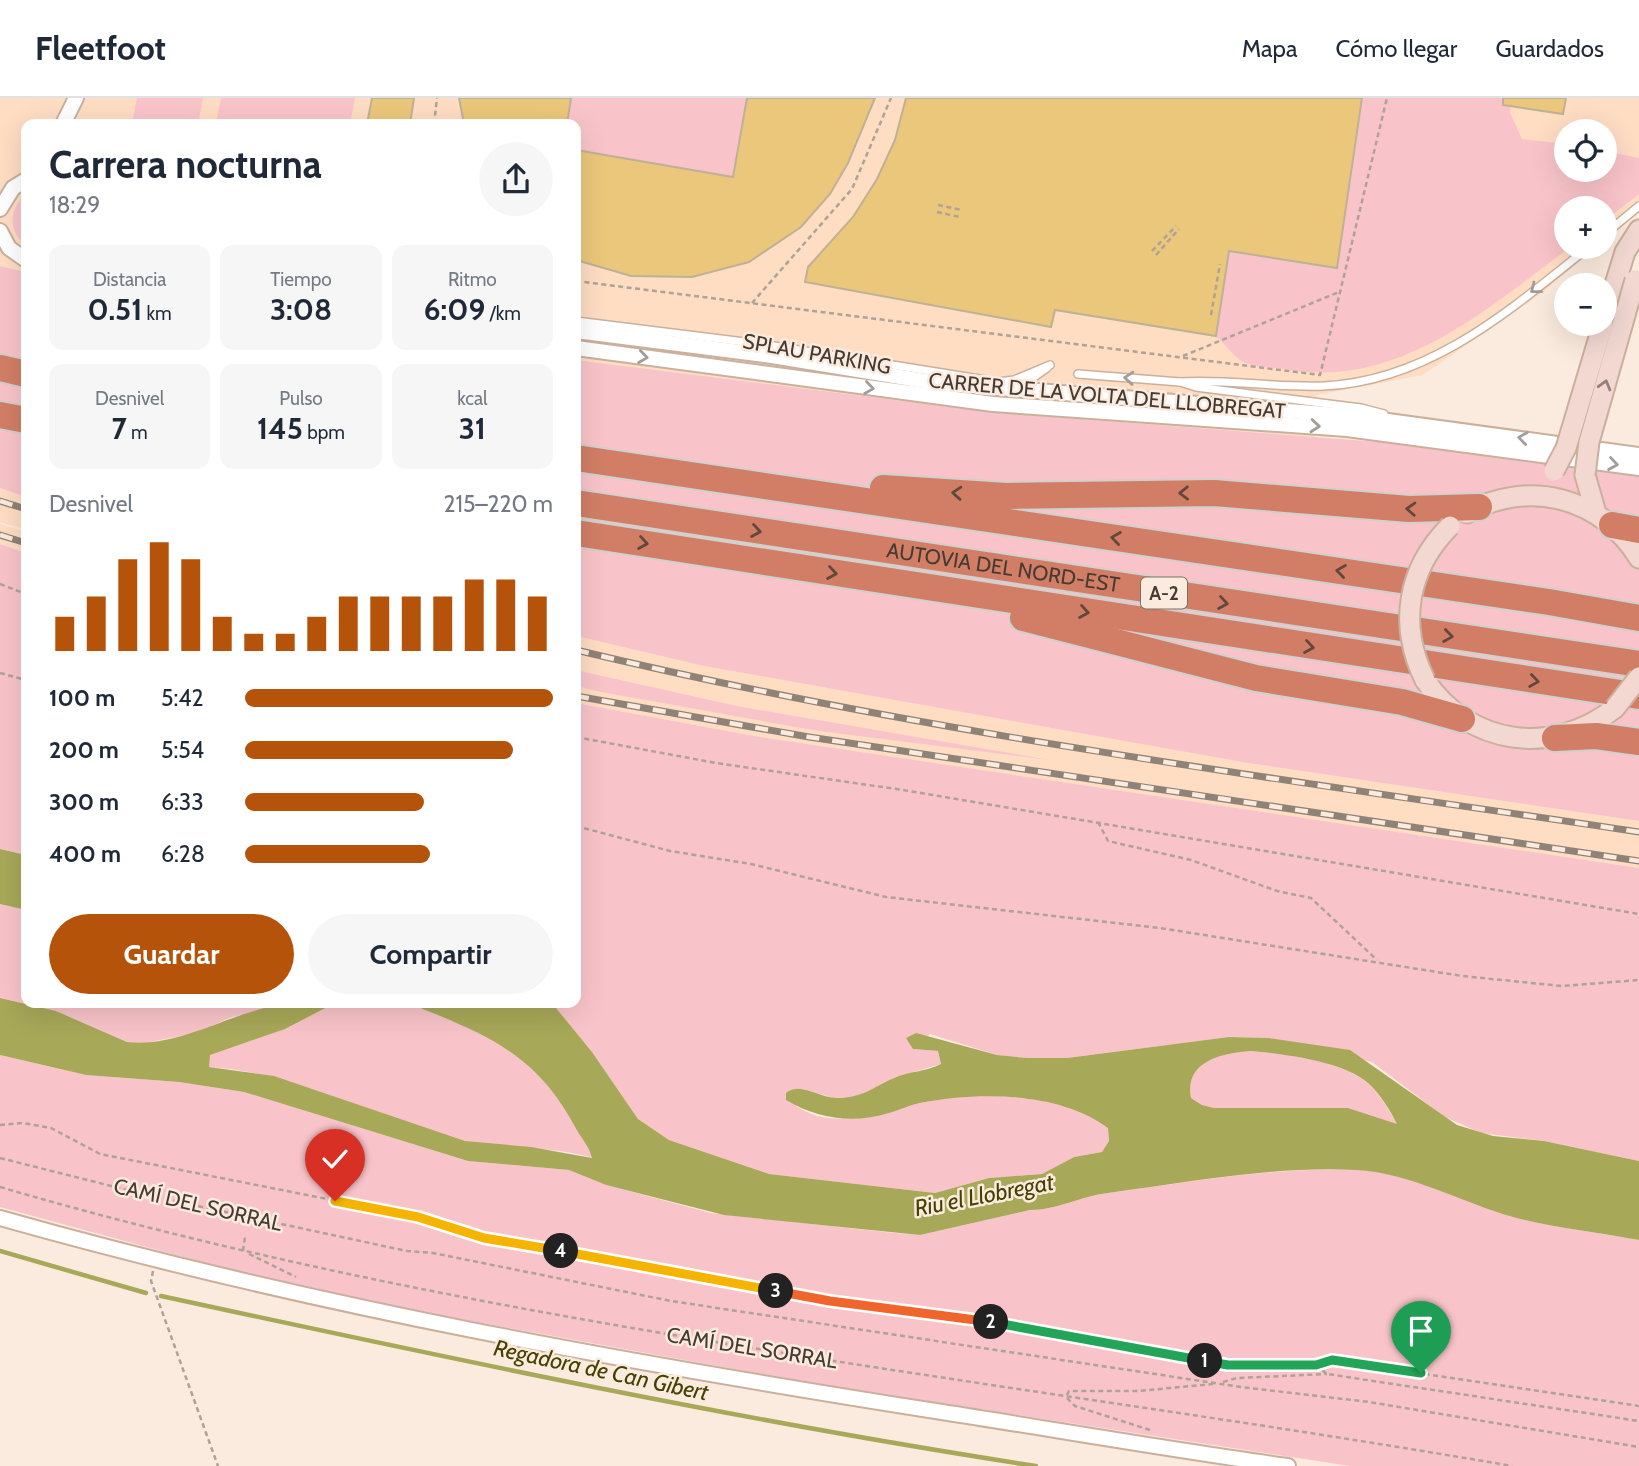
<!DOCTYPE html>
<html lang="es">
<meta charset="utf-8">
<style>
body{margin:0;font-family:Cabin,sans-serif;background:#f6f6f7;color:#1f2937;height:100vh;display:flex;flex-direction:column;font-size:26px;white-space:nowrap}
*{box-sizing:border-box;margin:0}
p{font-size:23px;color:#747a83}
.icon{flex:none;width:38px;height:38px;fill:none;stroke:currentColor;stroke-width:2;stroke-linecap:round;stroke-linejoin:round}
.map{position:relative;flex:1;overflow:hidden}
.details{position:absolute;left:21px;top:21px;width:560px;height:889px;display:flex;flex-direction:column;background:#fff;border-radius:14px;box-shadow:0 7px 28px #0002}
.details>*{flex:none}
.fabs{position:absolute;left:1554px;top:21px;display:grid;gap:14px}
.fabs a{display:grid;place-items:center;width:63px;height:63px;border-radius:50%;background:#fff;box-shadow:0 7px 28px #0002;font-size:35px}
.pin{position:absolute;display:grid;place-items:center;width:60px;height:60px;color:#fff;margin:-72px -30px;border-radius:50% 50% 50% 0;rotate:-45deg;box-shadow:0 0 7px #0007}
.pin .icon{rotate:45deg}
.km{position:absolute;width:35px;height:35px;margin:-18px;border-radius:50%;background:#222;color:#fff;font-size:19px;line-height:35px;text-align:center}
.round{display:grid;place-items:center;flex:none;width:74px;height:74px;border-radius:37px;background:#f6f6f7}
.overview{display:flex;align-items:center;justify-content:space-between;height:119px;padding:0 28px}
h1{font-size:38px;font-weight:700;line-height:52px}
.figures{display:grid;grid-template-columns:repeat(3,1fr);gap:10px;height:119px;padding:7px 28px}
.figures div{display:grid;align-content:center;border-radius:14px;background:#f6f6f7;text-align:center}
.figures b{font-size:30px;font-weight:700}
.figures small{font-size:19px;font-weight:400}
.figures p{font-size:19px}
.chart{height:196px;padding:14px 28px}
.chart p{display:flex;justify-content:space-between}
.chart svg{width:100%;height:126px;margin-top:7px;stroke:#b45309;stroke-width:6}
.action{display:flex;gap:14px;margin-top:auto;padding:14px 28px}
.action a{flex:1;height:80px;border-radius:42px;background:#b45309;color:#fff;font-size:28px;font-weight:700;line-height:80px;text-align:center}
.action a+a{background:#f6f6f7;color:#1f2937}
ul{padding:0 28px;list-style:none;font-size:23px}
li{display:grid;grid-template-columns:112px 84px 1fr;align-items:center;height:52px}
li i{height:18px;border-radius:9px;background:#b45309}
header{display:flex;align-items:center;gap:42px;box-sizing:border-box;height:98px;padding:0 35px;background:#fff;border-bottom:2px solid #e0e1e3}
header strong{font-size:33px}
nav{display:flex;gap:38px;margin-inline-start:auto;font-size:24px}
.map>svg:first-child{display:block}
</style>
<header>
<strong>Fleetfoot</strong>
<nav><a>Mapa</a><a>Cómo llegar</a><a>Guardados</a></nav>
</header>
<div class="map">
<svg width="1639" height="1368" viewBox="0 0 1639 1368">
<rect width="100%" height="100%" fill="#fbebde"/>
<g fill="#feddc3" fill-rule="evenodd">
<path d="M0 0H1639V114L1605 143V110H1566V149H1597L1543 194 1423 277 1317 297 1314 339 990 314 576 262V26H26V174L0 168ZM1566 33H1605V72H1566Z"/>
<polygon points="0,390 26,399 26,432 0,424"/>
<polygon points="0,426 26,434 26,455 0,446"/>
<polygon points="576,538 704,568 1248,665 1639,723 1639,770 760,639 576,605 576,588 818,633 1030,659 737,608 576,572"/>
</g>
<g fill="#f9c4c9">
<polygon points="137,0 203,0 198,26 132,26"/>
<polygon points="221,0 355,0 350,26 216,26"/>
<polygon points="571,0 747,0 733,79 576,52 576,26 567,26"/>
<path d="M1363 0H1511L1510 15 1522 41 1566 46V72H1605V53L1639 60V96L1605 122V110H1566V149H1570C1489 210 1399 290 1290 272 1277 269 1256 270 1243 264 1234 259 1224 245 1216 238L1229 153 1337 170Z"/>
<path d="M26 97V148C8 133 8 111 26 97Z"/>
<polygon points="0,168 26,174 26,399 0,390"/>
<polygon points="576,262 990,314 1432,348 1639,379 1639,723 1248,665 704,568 576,538"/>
<polygon points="0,446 26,455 26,757 0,751"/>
<polygon points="576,572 737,608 1050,662 818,633 601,594 576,588"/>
<path d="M576 605 760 639 1639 770V1063L1544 1043 1481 1035 1445 1019 1372 964 1269 940 1229 939 1067 960H1027L997 957 930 936 913 951 938 953 941 966 893 980 863 998 834 1000 803 991 796 1008C834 1033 877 1015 916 1006 974 992 1058 994 1108 1029L1109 1043 1102 1054 1074 1059 1042 1076 989 1080 935 1095 769 1076 669 1042 638 1021 592 954 552 905H576Z"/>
<polygon points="0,806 26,812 26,905 287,905 229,920 196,935 140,946 127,944 56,913 0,900"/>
<path d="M335 905H408L467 929 502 948 525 962 562 1004 593 1060C550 1047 504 1052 461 1042 377 1021 296 974 209 969V957L285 931Z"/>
<path d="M1251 953C1284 956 1345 963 1370 987 1381 998 1389 1013 1398 1027L1348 1010H1214L1202 1007 1191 1000C1184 964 1221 955 1251 953Z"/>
<path d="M0 957 86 977 179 984 244 994 468 1063 569 1072 606 1087 711 1115 894 1135 920 1137 1030 1112C1057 1112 1081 1098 1108 1095 1190 1084 1273 1069 1356 1072 1408 1073 1463 1105 1514 1119 1555 1130 1597 1134 1639 1142V1368H1350L810 1285 308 1193 0 1109Z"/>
</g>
<g fill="#a8a859" fill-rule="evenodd">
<polygon points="0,751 26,757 26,812 0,806"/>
<path d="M0 900 56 913 127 944C171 949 213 925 254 913 281 904 307 905 335 905L285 931 210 957 209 969 274 978 465 1043 531 1049 592 1060C589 1048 580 1039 574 1027 534 953 482 935 408 905H552L592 954 638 1021 669 1042 769 1076 935 1095 989 1080 1042 1076 1074 1059 1102 1054 1109 1043 1108 1030C1058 993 978 994 920 1005 909 1007 900 1012 889 1015 853 1026 818 1021 786 1002V995C801 983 820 1001 838 1000 865 999 871 990 894 980 909 973 926 974 941 966L938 953 913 951 906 940 916 935 997 957 1027 960H1067L1229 939 1269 940 1350 952 1457 1027 1493 1038 1544 1043 1639 1063V1142C1597 1134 1555 1130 1513 1119 1463 1105 1408 1074 1356 1072 1273 1068 1190 1084 1108 1095 1081 1098 1057 1112 1030 1112L920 1137 724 1117 606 1087 569 1072 468 1063 244 994 179 984 86 977 0 957ZM1251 953C1284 956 1343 963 1368 985 1380 996 1390 1012 1397 1026L1348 1010H1214L1202 1007 1191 1000C1184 964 1221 955 1251 953Z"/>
</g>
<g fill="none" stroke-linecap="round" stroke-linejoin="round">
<g stroke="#a8a859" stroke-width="4.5">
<polyline points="0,1153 146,1195"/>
<path d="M161 1198C452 1261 742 1323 1036 1368"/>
</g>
</g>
<g fill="#ebc77b" stroke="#beb196" stroke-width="2">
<polygon points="372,0 414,0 410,26 367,26"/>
<polygon points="459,0 571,0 567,26 464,26"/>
<polygon points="747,0 875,0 848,65 830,96 801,129 749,164 692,179 631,178 576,162 576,52 733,79"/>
<polygon points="906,0 1362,0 1337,170 1229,153 1216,238 1055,212 1051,229 805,184 808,169 853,119 877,81 895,42"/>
<polygon points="1503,0 1566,0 1563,16 1503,7"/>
</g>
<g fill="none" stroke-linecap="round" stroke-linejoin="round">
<g stroke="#cab09c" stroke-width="10">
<g id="lane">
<polyline points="1605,136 1639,108"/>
<polyline points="576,223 761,246 986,282"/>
<polyline points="1078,276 1180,284 1196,289 1361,310 1384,316"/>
<polyline points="998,284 1014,282 1050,267"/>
<path d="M1180 284C1228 281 1276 290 1324 288 1430 283 1510 212 1589 149"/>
<polyline points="1020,289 1047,270"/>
</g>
</g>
<g stroke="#cab09c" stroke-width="18">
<g id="street">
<polyline points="63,26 76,0"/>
<polyline points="0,111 13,90 26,82"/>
<polyline points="0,133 9,150 26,162"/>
<polyline points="576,233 772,258 937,285 1351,318 1639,357"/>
<polyline points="576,250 993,306 1347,331 1639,370"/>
<path d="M0 1120C311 1208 623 1264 942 1314 1058 1332 1172 1352 1288 1368"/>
</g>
</g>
<g stroke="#cab09c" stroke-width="23">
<g id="secondary">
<polyline points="1605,219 1625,154 1639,132"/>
<polyline points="1585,377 1596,415"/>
<path d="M1467 415C1529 380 1602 400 1639 460"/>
<path d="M1425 582C1469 648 1553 659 1615 610"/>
</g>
</g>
<g stroke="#d2d0ce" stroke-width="30">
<g id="highway">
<polyline points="0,270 26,276"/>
<polyline points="0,317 26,322"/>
<polyline points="576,360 1549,504 1639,520"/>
<polyline points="883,390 1006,398 1214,395 1409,411 1479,409"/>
<path id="s1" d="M576 405 1639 566"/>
<polyline points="1612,427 1639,432"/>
<polyline points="576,435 1639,598"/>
<polyline points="1023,520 1256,580 1402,604 1462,621"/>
<polyline points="1555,640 1596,638 1639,644"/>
</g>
</g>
<g stroke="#afa296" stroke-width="2.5" stroke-dasharray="5 3.5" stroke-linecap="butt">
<polyline points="434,26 437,0"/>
<polyline points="938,107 962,112"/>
<polyline points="937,114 960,119"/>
<polyline points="1152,153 1176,128"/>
<polyline points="1156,157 1179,131"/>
<polyline points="576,183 1320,277 1387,0"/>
<polyline points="752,205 852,91 891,0"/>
<polyline points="1211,217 1220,166"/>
<polyline points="1183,258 1339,194"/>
<polyline points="0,486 26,496"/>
<polyline points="0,575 26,582"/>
<polyline points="576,639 716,665 903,692 1639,816"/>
<polyline points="1098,724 1108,743 1191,762 1277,793 1311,800 1377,862"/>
<polyline points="576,728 670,753 751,766 886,799 1160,830 1462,878 1562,888 1639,882"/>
<polyline points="0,1027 23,1025 51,1030 100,1056 418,1119 484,1141 602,1159 830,1203 1013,1227 1228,1267 1316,1267 1327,1276 1639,1323"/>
<polyline points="0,1060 151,1098 407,1153 433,1155 671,1203 1241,1289 1369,1304 1639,1349"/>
<path d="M0 1089C493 1233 1007 1281 1512 1368"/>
<polyline points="243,1153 245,1139"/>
<polyline points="249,1156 296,1179"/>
<polyline points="153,1173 151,1183 218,1368"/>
<polyline points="1316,1267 1332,1262 1639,1308"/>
<polyline points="1223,1284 1237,1280 1327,1276"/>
<polyline points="1150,1332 1075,1308 1066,1299 1069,1293 1138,1293 1213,1286"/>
</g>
<use href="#lane" stroke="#fff" stroke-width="7"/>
<use href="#street" stroke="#fff" stroke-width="14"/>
<use href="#secondary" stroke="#f2d8d1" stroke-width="19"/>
<use href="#highway" stroke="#d27e66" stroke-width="26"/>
<g stroke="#8f8378" stroke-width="7">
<g id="rail">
<polyline points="0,403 26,411"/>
<polyline points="0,437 26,445"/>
<path d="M576 552C925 636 1284 681 1639 734"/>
<polyline points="576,598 809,639 1639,763"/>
</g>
</g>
<use href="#rail" stroke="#fbebde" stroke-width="4.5" stroke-dasharray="13" stroke-linecap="butt"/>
<g stroke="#cab09c" stroke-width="23" stroke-linecap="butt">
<g id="secondary-bridge">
<polyline points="1554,373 1566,350 1603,226"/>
<polyline points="1585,377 1589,344 1635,182"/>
<path d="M1425 582C1398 527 1407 471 1450 428"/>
<polyline points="1615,610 1639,579"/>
</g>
</g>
<use href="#secondary-bridge" stroke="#f2d8d1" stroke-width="19"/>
</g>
<defs><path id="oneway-chevron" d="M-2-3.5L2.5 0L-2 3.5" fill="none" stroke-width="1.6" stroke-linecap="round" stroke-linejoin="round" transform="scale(1.75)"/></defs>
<g stroke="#a29d98">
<use href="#oneway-chevron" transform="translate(1535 191) rotate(142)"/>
<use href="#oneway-chevron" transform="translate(643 259) rotate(8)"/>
<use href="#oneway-chevron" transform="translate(1129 280) rotate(-176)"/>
<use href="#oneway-chevron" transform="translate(869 290) rotate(8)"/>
<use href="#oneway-chevron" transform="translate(1315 328) rotate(5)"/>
<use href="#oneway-chevron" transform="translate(1523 340) rotate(-172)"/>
<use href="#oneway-chevron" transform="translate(1613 366) rotate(9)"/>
</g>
<use stroke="#93827a" href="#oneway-chevron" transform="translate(1605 287) rotate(-74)"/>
<g stroke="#61483c">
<use href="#oneway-chevron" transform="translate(957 395) rotate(-176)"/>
<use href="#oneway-chevron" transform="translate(1184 395) rotate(179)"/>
<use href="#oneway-chevron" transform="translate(1411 411) rotate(-177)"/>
<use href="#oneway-chevron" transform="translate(756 433) rotate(9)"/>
<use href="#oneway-chevron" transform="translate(1116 440) rotate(-172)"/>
<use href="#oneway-chevron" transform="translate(643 445) rotate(9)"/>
<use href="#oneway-chevron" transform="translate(1341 473) rotate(-172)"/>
<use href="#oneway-chevron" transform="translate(832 475) rotate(9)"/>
<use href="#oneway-chevron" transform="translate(1223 505) rotate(9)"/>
<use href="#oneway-chevron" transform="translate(1084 514) rotate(9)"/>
<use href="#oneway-chevron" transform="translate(1448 538) rotate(8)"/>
<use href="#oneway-chevron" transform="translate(1309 549) rotate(9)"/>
<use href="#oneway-chevron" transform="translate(1534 583) rotate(8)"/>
</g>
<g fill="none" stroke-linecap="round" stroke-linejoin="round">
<g stroke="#fff" stroke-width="14">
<polyline id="split-1" points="1205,1263 1228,1267 1316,1267 1332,1262 1421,1275"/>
</g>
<g stroke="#fff" stroke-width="14">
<polyline id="split-2" points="991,1224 1205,1263"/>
</g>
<g stroke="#fff" stroke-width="14">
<polyline id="split-3" points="776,1193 830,1203 991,1224"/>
</g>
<g stroke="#fff" stroke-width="14">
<polyline id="split-4" points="561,1153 776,1193"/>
</g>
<g stroke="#fff" stroke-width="14">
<polyline id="split-5" points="335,1103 418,1119 484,1140 561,1153"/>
</g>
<use href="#split-1" stroke="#22a559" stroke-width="9"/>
<use href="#split-2" stroke="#22a559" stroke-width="9"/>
<use href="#split-3" stroke="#f0652b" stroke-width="9"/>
<use href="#split-4" stroke="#f5b400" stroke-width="9"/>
<use href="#split-5" stroke="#f5b400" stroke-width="9"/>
</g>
<g text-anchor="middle" stroke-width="5" stroke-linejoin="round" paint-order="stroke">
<rect fill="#fbebde" stroke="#7c7066" stroke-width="2" x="1141" y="479.5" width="46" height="31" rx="5"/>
<g font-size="19" font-weight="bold" fill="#453b32">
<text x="1164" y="502">A-2</text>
</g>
<g font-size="21" fill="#453b32" stroke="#fbebde">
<text transform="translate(817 256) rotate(10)" y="7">SPLAU PARKING</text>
<text transform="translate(1107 298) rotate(5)" y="7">CARRER DE LA VOLTA DEL LLOBREGAT</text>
<text dy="7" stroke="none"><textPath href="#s1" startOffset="432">AUTOVIA DEL NORD-EST</textPath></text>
<text transform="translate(198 1107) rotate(13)" y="7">CAMÍ DEL SORRAL</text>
<text transform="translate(752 1250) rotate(9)" y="7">CAMÍ DEL SORRAL</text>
</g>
<g font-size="23" font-style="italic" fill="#434201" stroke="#fbebde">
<text transform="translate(984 1097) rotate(-11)" y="8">Riu el Llobregat</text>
<text transform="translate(601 1272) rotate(12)" y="8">Regadora de Can Gibert</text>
</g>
</g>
</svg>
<div class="fabs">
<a><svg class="icon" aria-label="locate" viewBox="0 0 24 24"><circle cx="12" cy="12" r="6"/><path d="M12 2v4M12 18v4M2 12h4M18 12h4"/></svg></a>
<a>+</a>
<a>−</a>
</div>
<div class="pin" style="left:1421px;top:1275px;background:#1e9e55"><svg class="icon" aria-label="arrive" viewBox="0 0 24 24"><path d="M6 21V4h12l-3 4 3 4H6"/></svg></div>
<div class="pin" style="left:335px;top:1103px;background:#d93025"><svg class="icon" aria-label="check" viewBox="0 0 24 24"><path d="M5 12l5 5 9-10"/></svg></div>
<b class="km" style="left:1205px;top:1263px">1</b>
<b class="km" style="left:991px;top:1224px">2</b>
<b class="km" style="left:776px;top:1193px">3</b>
<b class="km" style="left:561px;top:1153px">4</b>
<section class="details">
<div class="overview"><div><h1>Carrera nocturna</h1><p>18:29</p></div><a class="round"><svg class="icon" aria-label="share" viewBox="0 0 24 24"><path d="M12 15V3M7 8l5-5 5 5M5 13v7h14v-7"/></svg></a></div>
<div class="figures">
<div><p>Distancia</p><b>0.51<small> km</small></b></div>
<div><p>Tiempo</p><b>3:08</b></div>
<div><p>Ritmo</p><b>6:09<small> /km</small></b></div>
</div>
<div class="figures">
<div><p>Desnivel</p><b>7<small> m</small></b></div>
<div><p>Pulso</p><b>145<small> bpm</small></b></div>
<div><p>kcal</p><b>31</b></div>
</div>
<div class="chart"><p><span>Desnivel</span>215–220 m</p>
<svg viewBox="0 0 160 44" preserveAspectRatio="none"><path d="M5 44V32M15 44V25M25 44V12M35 44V6M45 44V12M55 44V32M65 44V38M75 44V38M85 44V32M95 44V25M105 44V25M115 44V25M125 44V25M135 44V19M145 44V19M155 44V25"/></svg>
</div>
<ul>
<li><b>100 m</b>5:42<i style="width:100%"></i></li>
<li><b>200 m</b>5:54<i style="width:87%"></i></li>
<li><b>300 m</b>6:33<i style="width:58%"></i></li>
<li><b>400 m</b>6:28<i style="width:60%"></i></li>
</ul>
<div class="action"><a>Guardar</a><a>Compartir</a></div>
</section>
</div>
